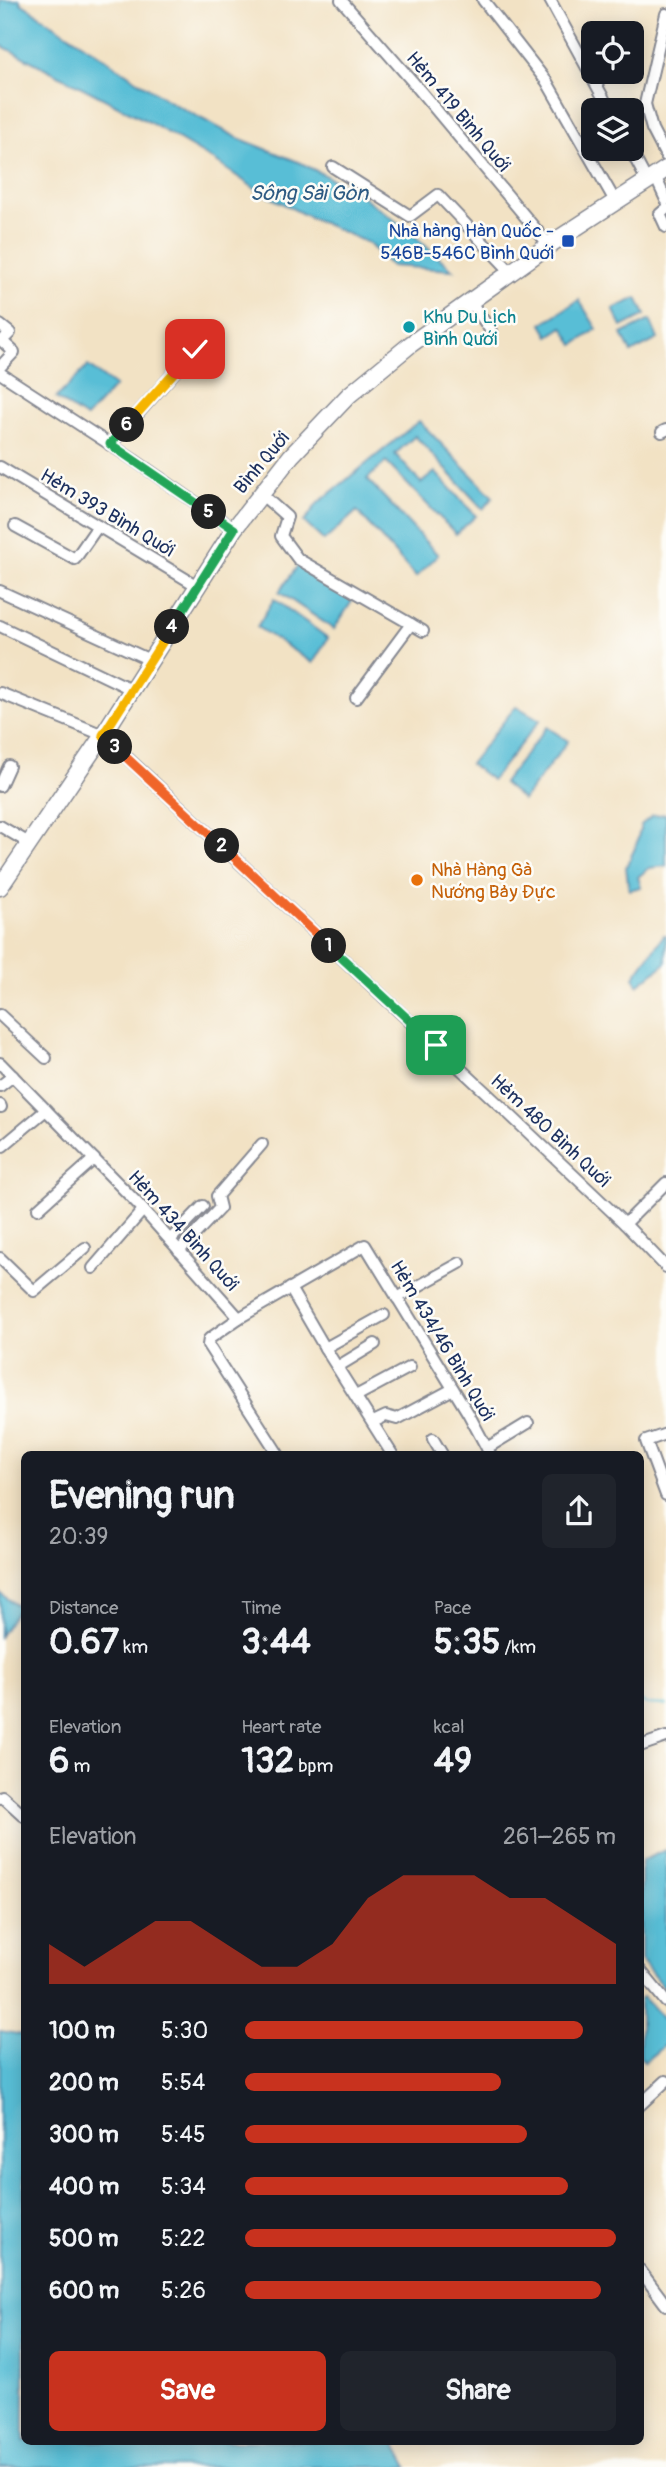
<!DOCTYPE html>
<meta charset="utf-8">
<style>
body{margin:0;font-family:Pangolin,sans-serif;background:#20242c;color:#f1f3f6;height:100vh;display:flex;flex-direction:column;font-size:26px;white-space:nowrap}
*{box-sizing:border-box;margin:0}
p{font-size:23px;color:#9ea1a6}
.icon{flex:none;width:38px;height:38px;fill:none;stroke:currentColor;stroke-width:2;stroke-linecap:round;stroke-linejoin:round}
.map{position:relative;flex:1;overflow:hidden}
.sheet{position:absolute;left:21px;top:1451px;width:623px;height:994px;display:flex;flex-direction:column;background:#171b24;border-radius:10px;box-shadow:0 4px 18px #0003}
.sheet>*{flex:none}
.controls{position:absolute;left:581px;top:21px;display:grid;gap:14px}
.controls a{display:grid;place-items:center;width:63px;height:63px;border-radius:10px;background:#171b24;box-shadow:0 4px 18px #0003;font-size:35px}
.pin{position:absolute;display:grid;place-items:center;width:60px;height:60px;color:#fff;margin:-30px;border-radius:14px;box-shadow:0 4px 10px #0006}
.km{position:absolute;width:35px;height:35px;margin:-18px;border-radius:50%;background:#222;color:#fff;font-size:19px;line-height:35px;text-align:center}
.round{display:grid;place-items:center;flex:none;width:74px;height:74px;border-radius:10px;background:#20242c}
.head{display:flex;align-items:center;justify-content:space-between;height:119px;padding:0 28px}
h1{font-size:38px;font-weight:700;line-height:52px}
.figures{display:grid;grid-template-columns:repeat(3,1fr);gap:10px;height:119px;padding:7px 28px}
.figures div{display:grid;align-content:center}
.figures b{font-size:35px;font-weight:700}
.figures small{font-size:19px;font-weight:400}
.figures p{font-size:19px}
.chart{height:196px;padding:14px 28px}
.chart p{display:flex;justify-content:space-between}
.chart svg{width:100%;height:126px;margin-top:7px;fill:#c8321e;opacity:.7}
.action{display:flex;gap:14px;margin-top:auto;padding:14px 28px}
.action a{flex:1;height:80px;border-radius:10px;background:#c8321e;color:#fff;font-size:28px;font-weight:700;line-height:80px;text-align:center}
.action a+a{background:#20242c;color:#f1f3f6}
ul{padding:0 28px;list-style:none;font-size:23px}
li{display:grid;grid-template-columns:112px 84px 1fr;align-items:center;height:52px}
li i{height:18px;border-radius:9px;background:#c8321e}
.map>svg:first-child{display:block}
</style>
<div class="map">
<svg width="666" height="2467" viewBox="0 0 666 2467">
<rect width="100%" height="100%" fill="#fdfcf7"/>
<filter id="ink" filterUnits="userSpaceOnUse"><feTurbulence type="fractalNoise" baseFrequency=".0143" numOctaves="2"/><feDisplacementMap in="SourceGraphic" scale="14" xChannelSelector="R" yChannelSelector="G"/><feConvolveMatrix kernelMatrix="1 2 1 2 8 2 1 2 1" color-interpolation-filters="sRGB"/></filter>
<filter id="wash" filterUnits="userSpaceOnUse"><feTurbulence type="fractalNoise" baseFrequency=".00686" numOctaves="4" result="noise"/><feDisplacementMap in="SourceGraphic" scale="28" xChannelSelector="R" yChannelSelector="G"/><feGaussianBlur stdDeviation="1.57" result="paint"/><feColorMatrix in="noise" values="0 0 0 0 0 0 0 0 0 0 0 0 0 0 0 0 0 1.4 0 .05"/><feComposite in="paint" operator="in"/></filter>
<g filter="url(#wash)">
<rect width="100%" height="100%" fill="#f2e2c4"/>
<g fill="#58bed6" stroke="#3a769a" stroke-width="2">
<polygon points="0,0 20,0 21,3 170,102 238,138 301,163 357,192 409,231 453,270 391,266 368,243 307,216 260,192 215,161 149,122 0,45"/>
<polygon points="637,298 645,315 622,327 613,309"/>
<polygon points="579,300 597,329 574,345 563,327 549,336 542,324"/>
<polygon points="650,320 658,339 631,353 622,334"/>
<polygon points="88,366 115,386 86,418 56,398"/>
<polygon points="419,421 493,497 483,509 415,436 395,454 421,483 435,472 476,516 456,534 386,462 367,479 438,555 416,577 357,511 324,541 304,522 318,503"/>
<polygon points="299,564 354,598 334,629 279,592"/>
<polygon points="274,599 328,638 313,663 257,627"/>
<polygon points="516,706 540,720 492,780 470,764"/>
<polygon points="547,727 568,741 523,800 503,783"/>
<polygon points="666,814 666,866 649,868 638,877 641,887 629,890 626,867 636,846 641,825 652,816"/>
<polygon points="664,935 666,935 666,963 638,985 634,977"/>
<polygon points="0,1593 19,1607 0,1636"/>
<polygon points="666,1850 666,1991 641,1960 641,1861"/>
<polygon points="643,1997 666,2022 666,2044 644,2062 640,2057 640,1999"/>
<polygon points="0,2031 24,2035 24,2441 394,2441 408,2467 0,2467"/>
</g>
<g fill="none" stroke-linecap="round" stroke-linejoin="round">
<polyline stroke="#58bed6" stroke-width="2.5" points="640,1701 647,1704 666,1705"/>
</g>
</g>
<g filter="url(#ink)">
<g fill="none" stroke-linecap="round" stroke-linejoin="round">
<g stroke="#868891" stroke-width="14">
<g id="minor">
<polyline points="341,0 412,81 549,245"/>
<polyline points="483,0 547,82 615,201"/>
<polyline points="550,0 610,110"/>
<polyline points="666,14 645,104 652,129 666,156"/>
<polyline points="630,149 647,181"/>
<polyline points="333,167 410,216 438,195 512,273"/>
<polyline points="655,176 666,200"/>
<polyline points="666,209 660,214 666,227"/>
<polyline points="471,302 491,331"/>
<polyline points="0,325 10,333 2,341 14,352 0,367"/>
<polyline points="0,373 134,460 234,529"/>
<polyline points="662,432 666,430"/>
<polyline points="110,445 195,349"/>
<polyline points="0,467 199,587"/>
<polyline points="261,494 287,517 281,536 298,559 423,631"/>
<polyline points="15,526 75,559 98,526"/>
<polyline points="0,591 150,660"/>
<polyline points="0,626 131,689"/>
<polyline points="0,693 103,735 510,1115 625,1224 666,1267"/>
<polyline points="356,698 411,624"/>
<polyline points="0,786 9,766"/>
<polyline points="0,826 29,843"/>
<polyline points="0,1015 46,1058"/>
<polyline points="0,1063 138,1204 239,1318 365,1245 468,1413 490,1454"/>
<polyline points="0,1086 13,1076"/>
<polyline points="0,1105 1,1107"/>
<polyline points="3,1146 46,1110"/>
<polyline points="38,1209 94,1159"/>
<polyline points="625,1224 666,1183"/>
<polyline points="170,1240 203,1206"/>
<polyline points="179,1251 220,1208 217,1196 262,1144"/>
<polyline points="0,1258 34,1291 85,1248"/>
<polyline points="93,1268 143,1210"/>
<polyline points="290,1288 325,1348 392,1454"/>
<polyline points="397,1298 460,1263"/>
<polyline points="239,1318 209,1339 208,1345 278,1454"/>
<polyline points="325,1348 384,1315"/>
<polyline points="337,1367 375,1344"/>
<polyline points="356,1396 410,1367"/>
<polyline points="373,1422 386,1416 397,1419 453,1389"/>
<polyline points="433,1439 442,1454"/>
<polyline points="487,1448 528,1423"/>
<polyline points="666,1495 646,1441 666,1434"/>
<polyline points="640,1746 666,1737"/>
<polyline points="0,1798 2,1796 24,1816"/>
<polyline points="640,1970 666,2002"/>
<polyline points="640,2105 666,2081"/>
<polyline points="640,2270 666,2305"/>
</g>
</g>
<g stroke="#868891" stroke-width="19">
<polyline id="secondary" points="0,887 103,735 234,529 291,456 349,395 411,344 549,245 666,169"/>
</g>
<use href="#minor" stroke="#fff" stroke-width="10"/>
<use href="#secondary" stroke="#fff" stroke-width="16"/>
</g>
</g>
<g fill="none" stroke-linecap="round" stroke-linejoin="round" filter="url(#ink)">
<g stroke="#fff" stroke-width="14">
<polyline id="split-1" points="329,946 436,1045"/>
</g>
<g stroke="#fff" stroke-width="14">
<polyline id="split-2" points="222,846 329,946"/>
</g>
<g stroke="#fff" stroke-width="14">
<polyline id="split-3" points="115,747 222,846"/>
</g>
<g stroke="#fff" stroke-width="14">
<polyline id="split-4" points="115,747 103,735 172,627"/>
</g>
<g stroke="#fff" stroke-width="14">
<polyline id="split-5" points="172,627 234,529 209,512"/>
</g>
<g stroke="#fff" stroke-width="14">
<polyline id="split-6" points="127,425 110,444 209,512"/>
</g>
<g stroke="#fff" stroke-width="14">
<polyline id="split-7" points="127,425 195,349"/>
</g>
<use href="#split-1" stroke="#22a559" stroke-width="9"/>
<use href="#split-2" stroke="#f0652b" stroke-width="9"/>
<use href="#split-3" stroke="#f0652b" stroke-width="9"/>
<use href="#split-4" stroke="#f5b400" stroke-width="9"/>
<use href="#split-5" stroke="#22a559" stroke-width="9"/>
<use href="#split-6" stroke="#22a559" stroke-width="9"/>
<use href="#split-7" stroke="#f5b400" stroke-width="9"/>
</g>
<rect fill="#1a4fb4" stroke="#fdfcf7" stroke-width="2.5" x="561" y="234" width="14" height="14" rx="3.5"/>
<circle fill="#0f9aa8" stroke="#fdfcf7" stroke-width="2.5" cx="409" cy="327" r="7"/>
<circle fill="#e8710a" stroke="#fdfcf7" stroke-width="2.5" cx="417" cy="880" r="7"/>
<g text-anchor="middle" stroke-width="5" stroke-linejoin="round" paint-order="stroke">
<g font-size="19" fill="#1b2f5e" stroke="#fdfcf7">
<text transform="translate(459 111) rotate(50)" y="7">Hẻm 419 Bình Quới</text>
<text transform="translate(261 462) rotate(-50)" y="7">Bình Quới</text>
<text transform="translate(108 512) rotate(31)" y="7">Hẻm 393 Bình Quới</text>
<text transform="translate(551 1130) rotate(43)" y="7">Hẻm 480 Bình Quới</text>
<text transform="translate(184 1230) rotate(48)" y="7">Hẻm 434 Bình Quới</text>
<text transform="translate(443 1340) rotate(59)" y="7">Hẻm 434/46 Bình Quới</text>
</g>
<g font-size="19" fill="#164399" stroke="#fdfcf7" text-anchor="end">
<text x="554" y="237">Nhà hàng Hàn Quốc -<tspan x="554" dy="22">546B-546C Bình Quới</tspan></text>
</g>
<g font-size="19" fill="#0d838f" stroke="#fdfcf7" text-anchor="start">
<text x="423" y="323">Khu Du Lịch<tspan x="423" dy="22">Bình Qưới</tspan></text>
</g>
<g font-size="19" fill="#c56008" stroke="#fdfcf7" text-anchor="start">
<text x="431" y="876">Nhà Hàng Gà<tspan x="431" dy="22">Nướng Bảy Đực</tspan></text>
</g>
<g font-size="21" font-style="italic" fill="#2d5a82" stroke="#fdfcf7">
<text x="309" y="200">Sông Sài Gòn</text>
</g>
</g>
</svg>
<div class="controls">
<a><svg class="icon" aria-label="locate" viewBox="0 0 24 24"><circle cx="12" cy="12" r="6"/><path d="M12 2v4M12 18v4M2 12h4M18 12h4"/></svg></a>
<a><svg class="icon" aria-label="layers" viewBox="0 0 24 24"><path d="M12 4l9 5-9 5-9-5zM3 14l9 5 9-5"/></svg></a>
</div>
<div class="pin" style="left:436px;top:1045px;background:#1e9e55"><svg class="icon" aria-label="arrive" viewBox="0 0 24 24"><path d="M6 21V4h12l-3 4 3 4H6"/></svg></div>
<div class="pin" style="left:195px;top:349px;background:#d93025"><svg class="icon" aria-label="check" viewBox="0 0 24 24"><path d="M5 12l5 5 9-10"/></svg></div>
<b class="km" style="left:329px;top:946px">1</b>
<b class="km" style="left:222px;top:846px">2</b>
<b class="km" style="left:115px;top:747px">3</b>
<b class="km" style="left:172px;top:627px">4</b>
<b class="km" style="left:209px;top:512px">5</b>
<b class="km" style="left:127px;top:425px">6</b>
<section class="sheet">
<div class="head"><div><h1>Evening run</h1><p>20:39</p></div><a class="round"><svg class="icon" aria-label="share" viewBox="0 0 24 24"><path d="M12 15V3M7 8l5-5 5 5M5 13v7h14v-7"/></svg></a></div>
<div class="figures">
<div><p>Distance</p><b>0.67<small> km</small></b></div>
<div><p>Time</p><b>3:44</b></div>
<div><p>Pace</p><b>5:35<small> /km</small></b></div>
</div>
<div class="figures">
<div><p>Elevation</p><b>6<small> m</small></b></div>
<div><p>Heart rate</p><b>132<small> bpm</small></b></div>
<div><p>kcal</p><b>49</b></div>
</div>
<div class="chart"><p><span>Elevation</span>261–265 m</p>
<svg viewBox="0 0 160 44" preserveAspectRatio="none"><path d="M0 44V30L10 38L20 30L30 22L40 22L50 30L60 38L70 38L80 30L90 14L100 6L110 6L120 6L130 14L140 14L150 22L160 30V44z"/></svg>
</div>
<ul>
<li><b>100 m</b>5:30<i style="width:91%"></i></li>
<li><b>200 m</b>5:54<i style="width:69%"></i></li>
<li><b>300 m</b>5:45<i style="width:76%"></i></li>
<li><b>400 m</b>5:34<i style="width:87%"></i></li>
<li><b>500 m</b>5:22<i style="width:100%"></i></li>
<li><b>600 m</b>5:26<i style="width:96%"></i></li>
</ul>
<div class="action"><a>Save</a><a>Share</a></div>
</section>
</div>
